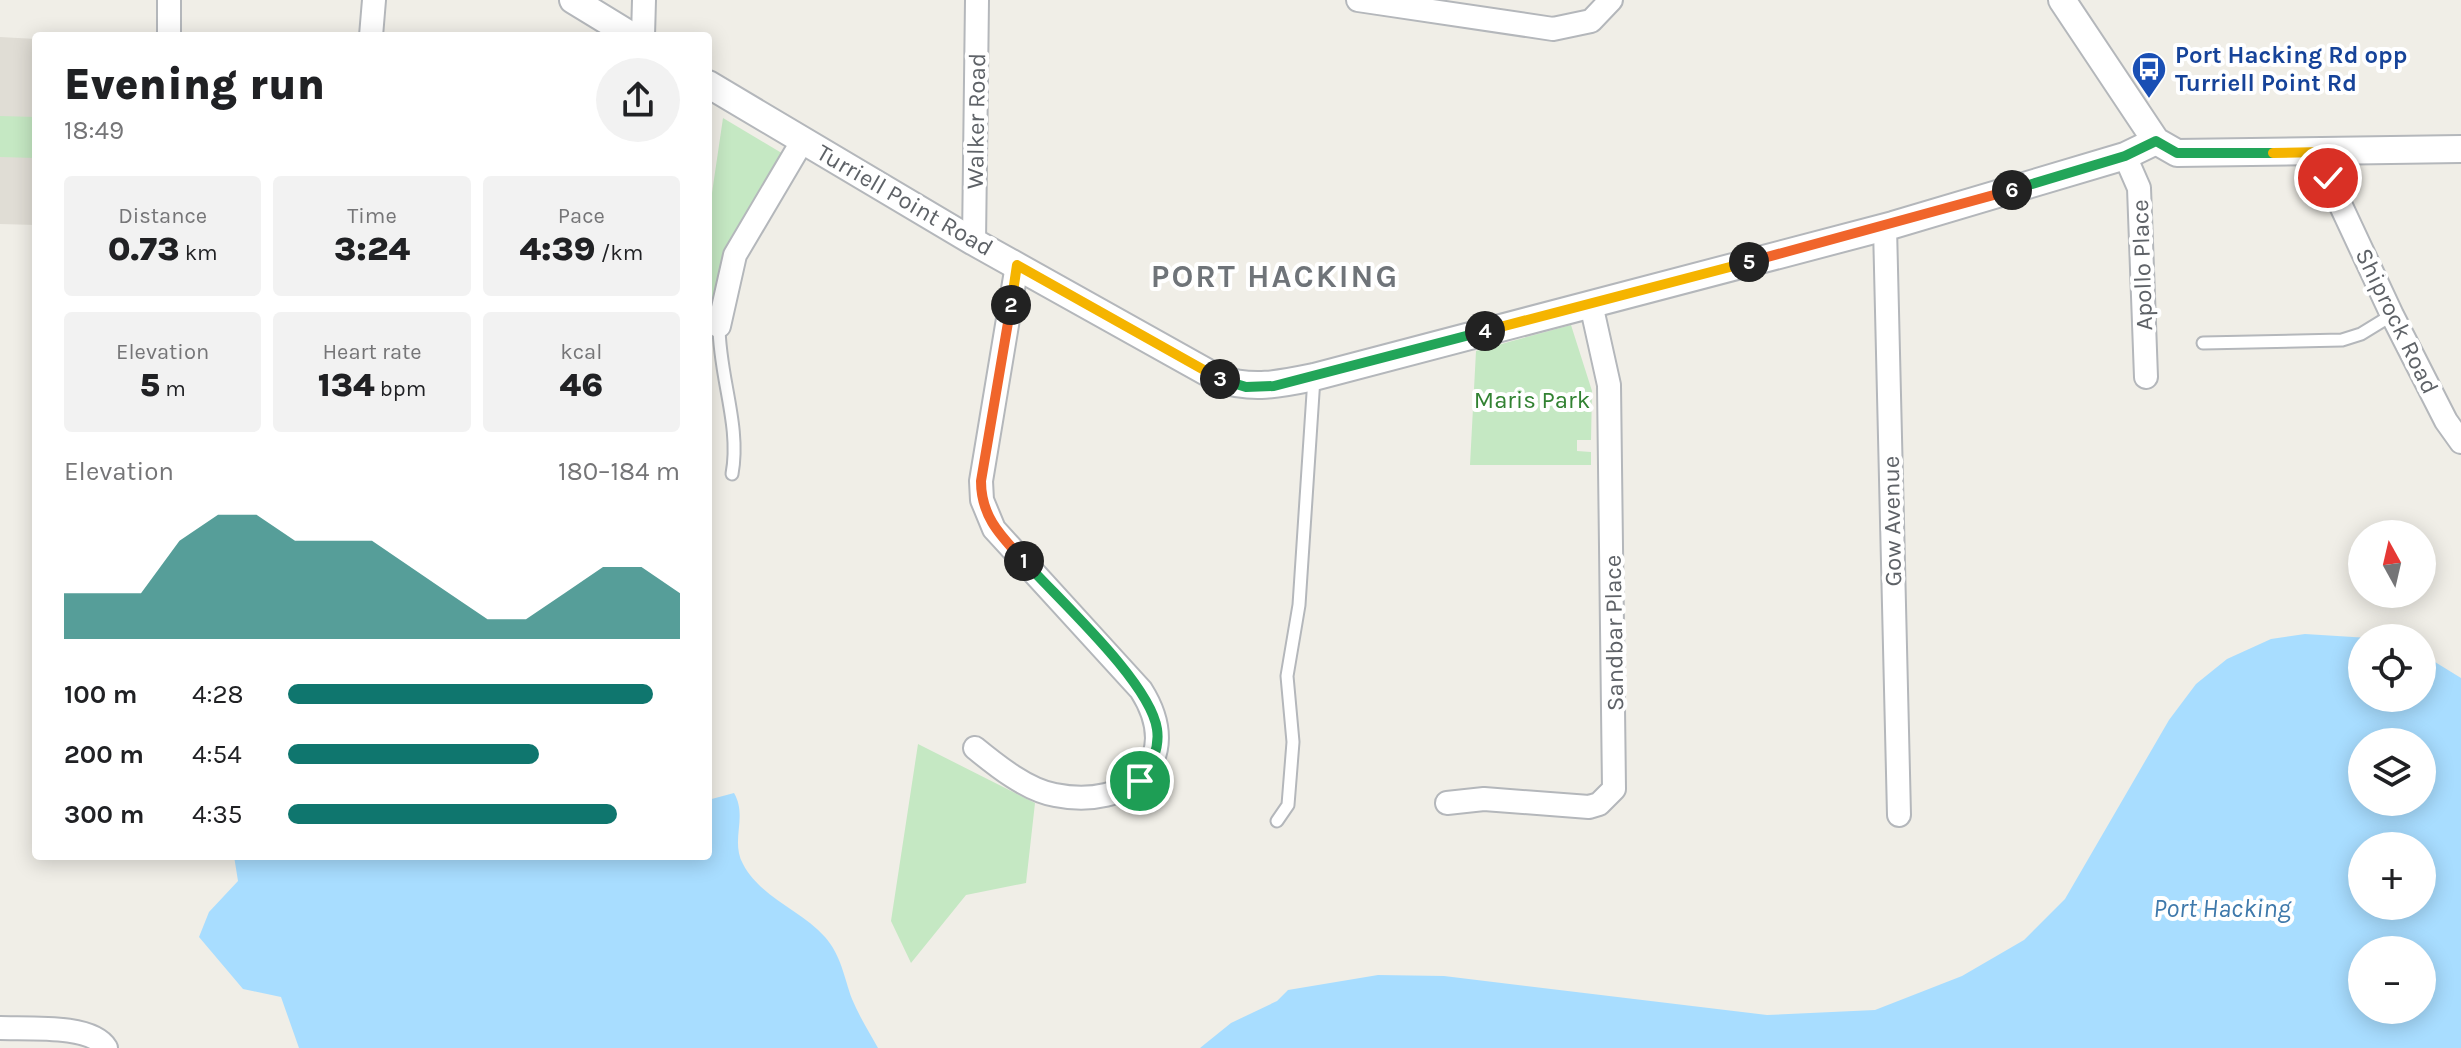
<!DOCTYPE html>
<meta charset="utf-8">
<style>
body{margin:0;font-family:Karla,sans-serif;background:#f2f2f2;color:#202124;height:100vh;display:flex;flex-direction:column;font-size:30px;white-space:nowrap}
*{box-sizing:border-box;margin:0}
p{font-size:26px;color:#757577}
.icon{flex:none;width:44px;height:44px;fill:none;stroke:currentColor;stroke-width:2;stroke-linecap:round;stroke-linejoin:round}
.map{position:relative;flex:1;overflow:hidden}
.side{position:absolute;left:32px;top:32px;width:680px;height:828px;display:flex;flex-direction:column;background:#fff;border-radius:8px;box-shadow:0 4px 20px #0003}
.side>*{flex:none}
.needle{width:52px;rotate:352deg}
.controls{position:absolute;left:2348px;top:520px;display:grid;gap:16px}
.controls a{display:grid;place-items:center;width:88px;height:88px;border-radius:50%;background:#fff;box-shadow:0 4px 20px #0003;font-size:40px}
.pin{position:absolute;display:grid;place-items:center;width:68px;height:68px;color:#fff;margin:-34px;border:4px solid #fff;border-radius:50%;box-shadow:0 2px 8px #0007}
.km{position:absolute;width:40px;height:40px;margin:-20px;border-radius:50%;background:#222;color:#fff;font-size:22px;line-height:40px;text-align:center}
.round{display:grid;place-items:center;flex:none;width:84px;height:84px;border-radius:42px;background:#f2f2f2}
.summary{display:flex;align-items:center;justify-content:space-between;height:136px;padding:0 32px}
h1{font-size:44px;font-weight:800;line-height:60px}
.figures{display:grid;grid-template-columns:repeat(3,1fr);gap:12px;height:136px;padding:8px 32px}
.figures div{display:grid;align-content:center;border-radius:8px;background:#f2f2f2;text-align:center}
.figures b{font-size:34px;font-weight:800}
.figures small{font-size:22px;font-weight:400}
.figures p{font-size:22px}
.chart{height:224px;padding:16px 32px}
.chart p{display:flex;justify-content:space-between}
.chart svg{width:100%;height:144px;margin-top:8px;fill:#0f766e;opacity:.7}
ul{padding:0 32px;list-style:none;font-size:26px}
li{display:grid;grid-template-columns:128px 96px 1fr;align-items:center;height:60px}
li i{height:20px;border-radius:10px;background:#0f766e}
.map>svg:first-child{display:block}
</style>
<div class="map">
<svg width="2461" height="1048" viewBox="0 0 2461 1048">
<rect width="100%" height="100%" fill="#f0eee7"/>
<polygon fill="#e0ddd5" points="0,37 36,39 36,225 0,224"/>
<g fill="#c5e8c3">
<polygon points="0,116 36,117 36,158 0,157"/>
<polygon points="723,118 785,155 714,297 708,303 708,220"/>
<polygon points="1571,325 1592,391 1591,440 1577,440 1577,451 1591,452 1591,465 1470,465 1476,351"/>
<polygon points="918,744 1035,803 1026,883 966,895 911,963 891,921"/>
</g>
<g fill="#a8ddff" fill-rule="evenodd">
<path d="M2305 634 2369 638H2362V698H2422V654L2461 678V1048H1200L1231 1023 1277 1001 1288 990 1378 975 1444 976 1767 1015 1875 1010 1962 976 2024 940 2065 899 2169 720 2196 684 2227 659 2271 639ZM2362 742H2422V802H2362ZM2362 846H2422V906H2362ZM2362 950H2422V1010H2362Z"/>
<path d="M734 793C748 817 730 840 743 864 760 897 801 910 825 937 841 955 844 977 852 999 859 1016 869 1032 878 1048H299L281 997 243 989 199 937 209 912 238 881 234 856H708V800Z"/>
</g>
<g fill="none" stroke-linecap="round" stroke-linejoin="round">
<g stroke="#b4b7bb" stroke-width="15">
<g id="service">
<path d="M719 326C719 376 741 426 732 474"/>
<polyline points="2203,343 2342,340 2361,334 2392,315"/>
<polyline points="1277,821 1288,805 1293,742 1287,676 1299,605 1314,378"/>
</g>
</g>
<g stroke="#b4b7bb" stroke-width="26">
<g id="minor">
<polyline points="1358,0 1553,29 1591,21 1611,0"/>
<polyline points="169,36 169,0"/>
<polyline points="371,36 374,0"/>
<polyline points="643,36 644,0"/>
<polyline points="2324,152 2328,178 2392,315 2446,421 2461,442"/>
<polyline points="2125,156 2139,188 2146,377"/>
<polyline points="1885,227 1899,815"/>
<polyline points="974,242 977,0"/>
<polyline points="719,326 735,255 803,140"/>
<path d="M975 748C997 766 1027 790 1055 795 1129 810 1186 761 1141 690L994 529 982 500 981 481 1017 265"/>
<polyline points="1447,803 1484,799 1589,807 1599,804 1614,789 1609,385 1591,304"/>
<path d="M0 1028C27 1029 92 1024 106 1048"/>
</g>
</g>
<g stroke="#b4b7bb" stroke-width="30">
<g id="tertiary">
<polyline points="573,0 632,36"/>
<polyline points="2062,0 2156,141 2177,153 2461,149"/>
<path d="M708 84 974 242 1219 379C1253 390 1280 384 1314 377L1893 225 2125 156 2156 141"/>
</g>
</g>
<use href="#service" stroke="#fff" stroke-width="11"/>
<use href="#minor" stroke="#fff" stroke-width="22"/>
<use href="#tertiary" stroke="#fff" stroke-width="26"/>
</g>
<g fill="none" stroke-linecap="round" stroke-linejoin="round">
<g stroke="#fff" stroke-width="16">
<path id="split-1" d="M1024 561C1058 599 1150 682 1157 729 1160 749 1151 765 1140 781"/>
</g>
<g stroke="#fff" stroke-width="16">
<path id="split-2" d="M1011 305 981 481C981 517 1001 536 1024 561"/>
</g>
<g stroke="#fff" stroke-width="16">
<polyline id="split-3" points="1011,305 1017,265 1220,379"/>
</g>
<g stroke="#fff" stroke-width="16">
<polyline id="split-4" points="1220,379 1246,387 1274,386 1485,331"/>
</g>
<g stroke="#fff" stroke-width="16">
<polyline id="split-5" points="1485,331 1749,262"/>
</g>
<g stroke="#fff" stroke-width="16">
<polyline id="split-6" points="1749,262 2012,190"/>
</g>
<g stroke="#fff" stroke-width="16">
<polyline id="split-7" points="2012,190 2125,156 2156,141 2177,153 2273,153"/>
</g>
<g stroke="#fff" stroke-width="16">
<polyline id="split-8" points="2273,153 2324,152 2328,178"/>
</g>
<use href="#split-1" stroke="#22a559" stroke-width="10"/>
<use href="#split-2" stroke="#f0652b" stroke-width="10"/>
<use href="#split-3" stroke="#f5b400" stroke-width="10"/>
<use href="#split-4" stroke="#22a559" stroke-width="10"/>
<use href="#split-5" stroke="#f5b400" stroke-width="10"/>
<use href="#split-6" stroke="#f0652b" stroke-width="10"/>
<use href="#split-7" stroke="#22a559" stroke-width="10"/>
<use href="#split-8" stroke="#f5b400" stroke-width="10"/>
</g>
<defs>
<g id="bus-pin" transform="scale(1.8)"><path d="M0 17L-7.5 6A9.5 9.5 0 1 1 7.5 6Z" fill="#1a4fb4" stroke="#fff"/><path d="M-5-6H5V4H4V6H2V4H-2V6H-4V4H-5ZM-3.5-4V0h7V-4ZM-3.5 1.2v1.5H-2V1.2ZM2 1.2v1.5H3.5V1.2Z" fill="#fff"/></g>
</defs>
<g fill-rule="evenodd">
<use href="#bus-pin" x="2149" y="69"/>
</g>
<g text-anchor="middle" stroke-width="8" stroke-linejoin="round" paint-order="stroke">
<g font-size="24" font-weight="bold" fill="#164399" stroke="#fff" text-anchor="start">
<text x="2175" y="63">Port Hacking Rd opp<tspan x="2175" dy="28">Turriell Point Rd</tspan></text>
</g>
<g font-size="24" fill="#5e6267" stroke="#fff">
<text transform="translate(976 121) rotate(-89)" y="8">Walker Road</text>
<text transform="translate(905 200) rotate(30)" y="8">Turriell Point Road</text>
<text transform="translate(2142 265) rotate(-92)" y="8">Apollo Place</text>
<text transform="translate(2397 321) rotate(64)" y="8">Shiprock Road</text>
<text transform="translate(1892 521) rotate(-91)" y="8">Gow Avenue</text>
<text transform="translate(1614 633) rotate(-91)" y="8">Sandbar Place</text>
</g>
<g font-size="24" fill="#328232" stroke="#fff">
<text x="1532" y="408">Maris Park</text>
</g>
<g font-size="26" font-style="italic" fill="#3f79ab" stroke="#fff">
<text x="2222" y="917">Port Hacking</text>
</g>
<g font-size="32" font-weight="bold" letter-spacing="2" fill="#6f7479" stroke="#fff">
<text x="1275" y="287">PORT HACKING</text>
</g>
</g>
</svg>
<div class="controls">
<a><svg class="needle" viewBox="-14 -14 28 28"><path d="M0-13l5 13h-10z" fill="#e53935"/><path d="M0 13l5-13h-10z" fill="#757577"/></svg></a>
<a><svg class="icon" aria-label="locate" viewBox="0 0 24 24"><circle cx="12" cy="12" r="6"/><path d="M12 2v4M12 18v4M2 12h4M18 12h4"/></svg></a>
<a><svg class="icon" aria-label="layers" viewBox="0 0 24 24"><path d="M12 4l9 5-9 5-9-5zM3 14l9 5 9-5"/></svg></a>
<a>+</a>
<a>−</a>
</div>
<div class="pin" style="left:1140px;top:781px;background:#1e9e55"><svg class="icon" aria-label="arrive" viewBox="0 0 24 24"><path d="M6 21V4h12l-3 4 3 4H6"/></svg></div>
<div class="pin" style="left:2328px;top:178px;background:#d93025"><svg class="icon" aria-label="check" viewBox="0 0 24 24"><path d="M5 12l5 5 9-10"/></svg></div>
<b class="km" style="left:1024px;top:561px">1</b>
<b class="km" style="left:1011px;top:305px">2</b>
<b class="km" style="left:1220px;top:379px">3</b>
<b class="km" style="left:1485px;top:331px">4</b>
<b class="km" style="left:1749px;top:262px">5</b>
<b class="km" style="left:2012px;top:190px">6</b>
<section class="side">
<div class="summary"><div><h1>Evening run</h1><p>18:49</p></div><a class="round"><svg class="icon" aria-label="share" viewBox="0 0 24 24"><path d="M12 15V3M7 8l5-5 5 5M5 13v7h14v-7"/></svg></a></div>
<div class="figures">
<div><p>Distance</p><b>0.73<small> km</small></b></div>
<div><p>Time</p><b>3:24</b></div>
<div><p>Pace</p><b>4:39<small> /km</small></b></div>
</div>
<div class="figures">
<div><p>Elevation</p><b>5<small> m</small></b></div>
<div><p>Heart rate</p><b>134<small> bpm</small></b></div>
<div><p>kcal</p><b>46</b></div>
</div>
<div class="chart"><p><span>Elevation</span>180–184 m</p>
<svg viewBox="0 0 160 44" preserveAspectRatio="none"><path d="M0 44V30L10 30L20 30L30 14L40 6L50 6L60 14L70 14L80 14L90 22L100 30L110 38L120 38L130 30L140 22L150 22L160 30V44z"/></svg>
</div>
<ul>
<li><b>100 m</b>4:28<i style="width:93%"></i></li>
<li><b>200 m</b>4:54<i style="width:64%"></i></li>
<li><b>300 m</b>4:35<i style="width:84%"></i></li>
</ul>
</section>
</div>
